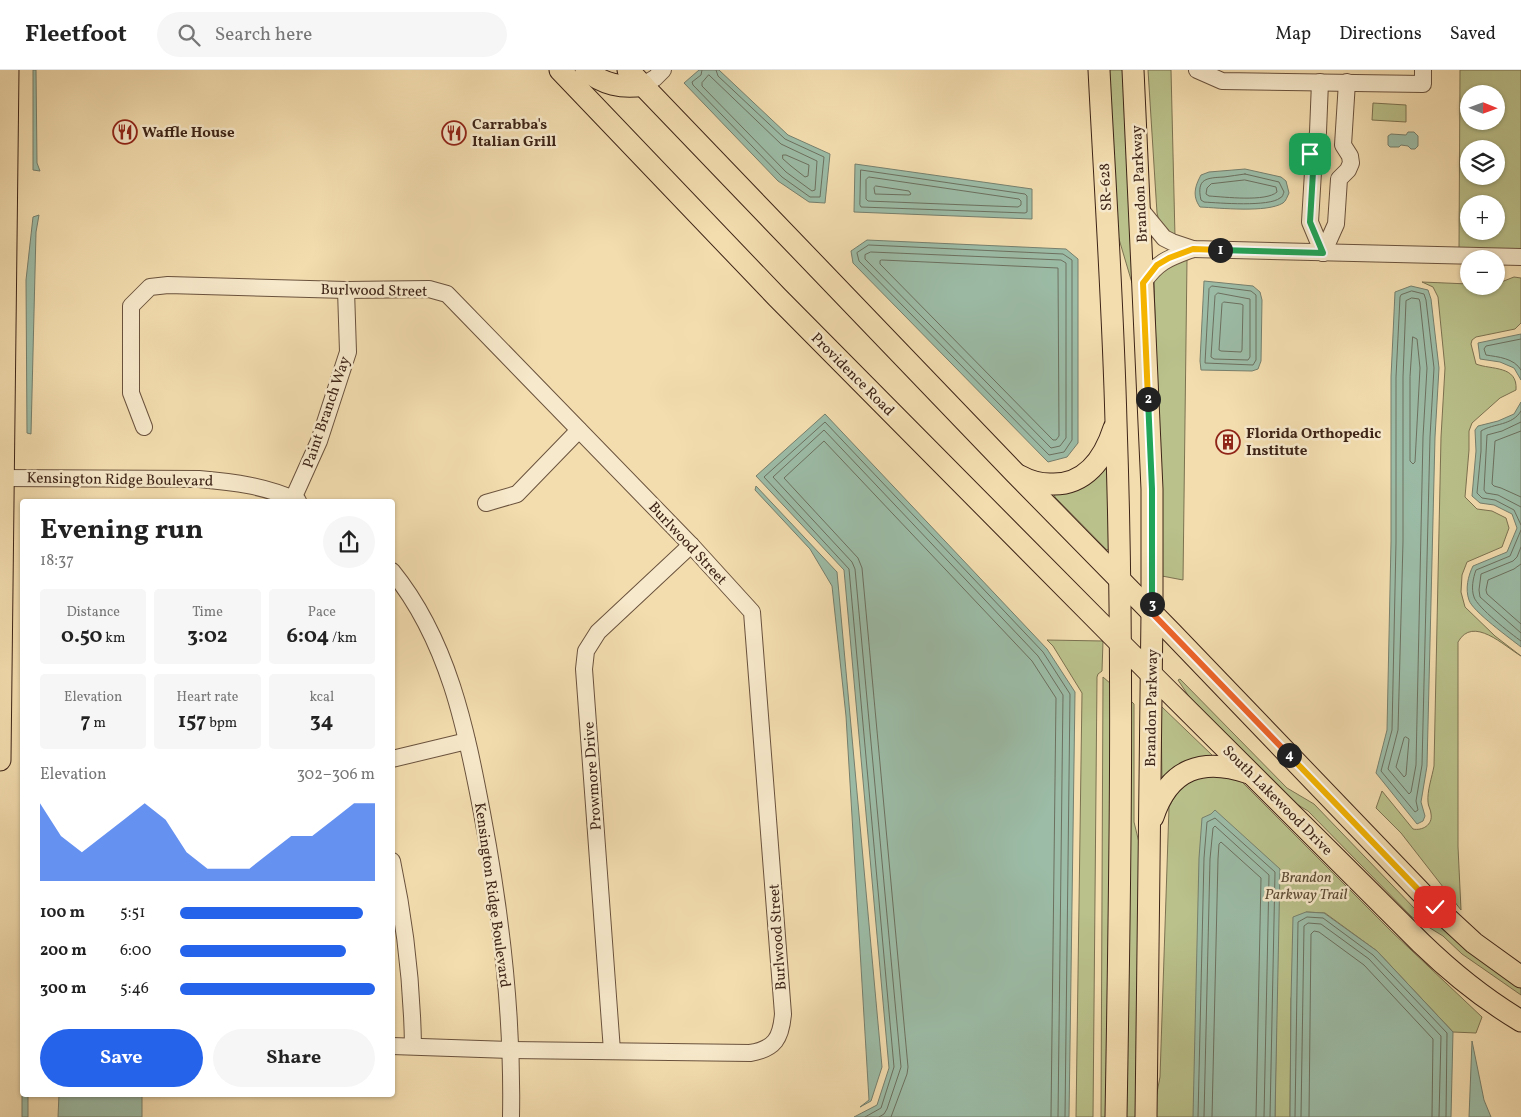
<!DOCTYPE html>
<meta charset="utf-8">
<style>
body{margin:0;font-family:Vollkorn,serif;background:#f6f6f6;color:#222;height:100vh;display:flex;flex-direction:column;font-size:19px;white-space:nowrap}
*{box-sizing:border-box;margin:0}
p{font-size:16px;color:#767676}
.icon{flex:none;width:28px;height:28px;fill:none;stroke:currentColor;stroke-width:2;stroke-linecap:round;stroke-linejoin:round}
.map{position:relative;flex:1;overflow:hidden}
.details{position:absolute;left:20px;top:429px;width:375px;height:598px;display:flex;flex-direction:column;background:#fff;border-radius:5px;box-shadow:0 1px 4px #0004}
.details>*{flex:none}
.needle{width:32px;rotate:91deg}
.buttons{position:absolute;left:1460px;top:15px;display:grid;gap:10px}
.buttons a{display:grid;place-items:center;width:45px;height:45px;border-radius:50%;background:#fff;box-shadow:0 1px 4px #0004;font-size:25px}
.pin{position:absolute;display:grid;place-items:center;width:42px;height:42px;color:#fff;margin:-21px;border-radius:10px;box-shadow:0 2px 8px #0006}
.km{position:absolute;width:25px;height:25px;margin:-12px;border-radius:50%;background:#222;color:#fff;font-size:14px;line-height:25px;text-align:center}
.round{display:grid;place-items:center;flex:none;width:52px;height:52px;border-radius:26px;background:#f6f6f6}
.summary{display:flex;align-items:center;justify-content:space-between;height:85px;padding:0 20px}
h1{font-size:28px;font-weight:700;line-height:38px}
.metrics{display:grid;grid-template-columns:repeat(3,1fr);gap:8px;height:85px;padding:5px 20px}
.metrics div{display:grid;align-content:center;border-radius:5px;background:#f6f6f6;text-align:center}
.metrics b{font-size:21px;font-weight:700}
.metrics small{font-size:14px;font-weight:400}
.metrics p{font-size:14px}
.chart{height:140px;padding:10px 20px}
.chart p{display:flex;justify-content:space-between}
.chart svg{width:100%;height:90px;margin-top:5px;fill:#2563eb;opacity:.7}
.button{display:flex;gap:10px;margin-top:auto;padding:10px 20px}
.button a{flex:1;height:58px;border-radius:30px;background:#2563eb;color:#fff;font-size:20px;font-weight:700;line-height:58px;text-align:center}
.button a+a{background:#f6f6f6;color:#222}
ul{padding:0 20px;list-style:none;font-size:16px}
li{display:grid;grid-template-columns:80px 60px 1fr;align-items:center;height:38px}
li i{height:12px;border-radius:6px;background:#2563eb}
header{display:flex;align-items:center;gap:30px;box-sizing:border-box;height:70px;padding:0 25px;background:#fff;border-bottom:1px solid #e0e0e0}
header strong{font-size:24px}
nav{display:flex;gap:28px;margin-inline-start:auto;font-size:18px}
.search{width:350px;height:45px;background:#f6f6f6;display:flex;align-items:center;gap:12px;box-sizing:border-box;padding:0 18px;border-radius:28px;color:#767676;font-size:19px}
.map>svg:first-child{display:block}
</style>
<header>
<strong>Fleetfoot</strong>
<div class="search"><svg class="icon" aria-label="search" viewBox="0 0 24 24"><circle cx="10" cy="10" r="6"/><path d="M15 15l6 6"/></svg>Search here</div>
<nav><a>Map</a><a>Directions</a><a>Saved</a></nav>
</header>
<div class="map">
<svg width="1521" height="1047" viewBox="0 0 1521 1047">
<rect width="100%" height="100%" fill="#f3ddaf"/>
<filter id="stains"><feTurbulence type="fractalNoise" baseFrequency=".004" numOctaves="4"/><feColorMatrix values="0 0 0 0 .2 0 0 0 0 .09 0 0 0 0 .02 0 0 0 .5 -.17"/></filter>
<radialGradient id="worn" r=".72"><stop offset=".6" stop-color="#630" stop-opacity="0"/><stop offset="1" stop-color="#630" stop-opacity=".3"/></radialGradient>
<g fill="#bac18b" stroke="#7c7251" fill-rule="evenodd">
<polygon points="1107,0 1125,0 1136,213 1132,213 1114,152"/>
<polygon points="1148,0 1171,0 1175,167 1160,155 1157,143"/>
<path d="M1460 0H1521V180L1459 179ZM1469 24H1496V51H1469ZM1469 79H1496V106H1469ZM1469 134H1496V161H1469Z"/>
<polygon points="1373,33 1406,35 1406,52 1372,50"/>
<polygon points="1187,190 1183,510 1162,506 1154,210 1172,193"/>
<path d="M1514 207 1521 208V253L1515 259 1476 267 1472 270 1471 274 1476 294C1491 300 1518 295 1516 320L1500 328 1472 353 1469 361V380L1465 427 1477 439 1492 441 1506 448 1509 458 1502 477 1467 492 1462 505 1461 522 1465 537 1495 566 1521 586C1504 576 1473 545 1458 572V777L1461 840 1401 763 1376 738 1382 721 1413 759C1422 761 1433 755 1431 744 1431 740 1428 736 1428 732 1427 721 1432 707 1434 696L1441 367 1445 298 1438 227 1433 217 1422 212 1469 214V216H1496V214Z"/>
<polygon points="1104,397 1106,397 1107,400 1110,478 1107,480 1055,427 1053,422"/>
<polygon points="1047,570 1103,571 1102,601 1098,604 1097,607 1093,1047 1076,1047 1082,623 1053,576"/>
<polygon points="1103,607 1111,614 1108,1047 1101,1047"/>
<polygon points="1180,609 1287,718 1314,734 1416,840 1447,860 1521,917 1521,925 1462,884 1443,866 1412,847 1308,741 1280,724 1198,640 1178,610"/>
<polygon points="1130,630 1134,634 1134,752 1142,785 1138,1047 1124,1047"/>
<polygon points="1162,637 1213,686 1162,710 1161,638"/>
<polygon points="1208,701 1241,711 1392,862 1482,947 1476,963 1453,962 1377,881 1325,843 1306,842 1291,929 1290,1047 1275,1047 1276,958 1207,1047 1153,1047 1154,1038 1160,1007 1169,737 1184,709"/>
</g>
<g fill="#9cbca7" stroke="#767f6d">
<polygon points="33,0 36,0 37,93 40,101 33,100"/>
<polygon points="699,0 719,0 788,65 830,84 825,133 809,132 778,111 684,13"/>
<polygon points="1408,62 1414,62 1418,66 1418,76 1415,79 1411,79 1408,76 1401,75 1399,77 1390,77 1388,75 1388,66 1391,64 1406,65"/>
<polygon points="855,94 1032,119 1032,149 854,142"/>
<path d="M1245 99 1281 107 1286 111 1289 123C1287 127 1286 131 1283 133 1267 143 1220 138 1200 137 1192 126 1195 116 1201 105L1209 102Z"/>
<polygon points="39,145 36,162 31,364 27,363 26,210 33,147"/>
<polygon points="867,170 1066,179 1078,189 1078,373 1067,387 1048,392 853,193 851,181"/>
<polygon points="1204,211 1253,216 1260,222 1262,230 1261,291 1258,299 1252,301 1201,300 1200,291"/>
<polygon points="1411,216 1428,220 1431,229 1439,298 1435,367 1427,696 1421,732 1425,746 1423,751 1417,754 1376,703 1387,660 1391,472 1391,307 1395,222"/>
<polygon points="1521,264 1521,310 1514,298 1500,292 1480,289 1478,273"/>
<path d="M1521 332V577C1511 569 1472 541 1469 530 1465 519 1468 506 1473 496L1507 482 1517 458 1512 444 1494 435 1480 433 1472 426 1476 381 1475 360 1478 356 1498 351 1514 344Z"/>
<polygon points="825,344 1047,579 1075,622 1069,1047 854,1047 877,1035 889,998 844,500 756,406"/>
<polygon points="756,416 837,502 882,997 871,1031 860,1037 869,1030 846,646 832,516 810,479 755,420"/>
<polygon points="1215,740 1280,799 1275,1047 1193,1047 1199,788 1202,748 1211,744"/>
<polygon points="1306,842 1324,843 1377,881 1453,962 1451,1047 1290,1047 1291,929 1293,847"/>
<polygon points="22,933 22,1024 28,1024 28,1047 22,1047"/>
<polygon points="1472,971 1484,1030 1491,1047 1469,1047"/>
<polygon points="59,1024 142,1024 142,1047 58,1047"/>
</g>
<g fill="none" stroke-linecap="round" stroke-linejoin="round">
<g stroke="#6c705f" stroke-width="1">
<polyline points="702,0 701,5 692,12 693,15 782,107 810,127 820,127 824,87 785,69 718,6 716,0"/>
<polygon points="709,5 781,74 817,91 815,120 812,121 786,102 702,16 702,13"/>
<polygon points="783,85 786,85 809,95 808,106 805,107 791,96 783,89"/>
<polygon points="861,100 1025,124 1027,126 1027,142 1025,143 861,137 860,135"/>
<path d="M1245 104 1279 112 1284 122C1283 124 1283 127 1280 128 1269 137 1219 133 1204 132L1201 130C1196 108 1207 108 1224 107 1231 106 1238 105 1245 104Z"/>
<polygon points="869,107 1019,129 1021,131 1021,135 1018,137 868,131 866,129 866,110"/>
<path d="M1245 110 1276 117 1277 122C1266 132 1225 127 1209 126L1206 124 1207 118 1211 114Z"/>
<polygon points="876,116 909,121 911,124 909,125 875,124 874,118"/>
<polygon points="869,175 1063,184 1072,190 1072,370 1064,382 1049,385 859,191 857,183"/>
<polygon points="871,182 1061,190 1066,193 1066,368 1060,376 1051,378 865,189 865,185"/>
<polygon points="882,190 1058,198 1059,366 1056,370 1053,370 880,194 880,191"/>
<polygon points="1212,216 1251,221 1256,225 1256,290 1253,295 1205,293 1209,219"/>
<polygon points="1412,221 1424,224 1426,230 1434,298 1430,367 1422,695 1416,731 1418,740 1415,742 1381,701 1392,660 1396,472 1396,307 1400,227 1401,225"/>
<polygon points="1218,223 1250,229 1250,287 1248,290 1214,289 1211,287 1215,226"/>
<polygon points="1412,228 1419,229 1420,232 1427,298 1423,367 1416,695 1411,722 1409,724 1388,699 1398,660 1403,472 1403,307 1406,231"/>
<polygon points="1224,232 1241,234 1243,235 1242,280 1241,282 1221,281 1219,280 1222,234"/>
<polygon points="1413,267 1417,269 1420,298 1415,392 1413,394 1410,391 1410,307"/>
<path d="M1521 269 1486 276 1484 279 1486 285C1498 287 1514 288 1521 300"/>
<path d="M1521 341C1512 356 1494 353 1481 361V381L1477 423 1482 428 1495 430 1514 440 1521 455"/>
<polyline points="1521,352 1502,361 1487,365 1484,420 1486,423 1498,425 1521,437"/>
<polyline points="1521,361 1495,371 1492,414 1494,416 1501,418 1521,427"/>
<path d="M1521 460 1510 486 1476 500C1473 508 1471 519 1474 527 1477 537 1511 564 1521 571"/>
<polyline points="1521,477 1517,487 1513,491 1481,504 1479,520 1480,527 1521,563"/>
<polyline points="1521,494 1514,499 1488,510 1486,520 1487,524 1521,554"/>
<polygon points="1406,667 1409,669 1406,705 1404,707 1396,697 1404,668"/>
<polyline points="865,1047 881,1038 894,997 849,499 764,407 825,352 1043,582 1070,624 1065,1047"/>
<polyline points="879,1047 884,1044 887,1039 901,997 855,499 852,492 773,407 824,360 1038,586 1063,625 1058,1047"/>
<polyline points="891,1047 907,1004 908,997 862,498 858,488 784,408 824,371 1032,591 1056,628 1051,1047"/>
<polyline points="1198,1047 1204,788 1207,752 1215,748 1275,802 1270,1047"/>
<polyline points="1204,1047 1210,789 1213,758 1215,756 1269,805 1264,1047"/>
<polyline points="1212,1047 1218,789 1219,774 1221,772 1261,808 1256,1047"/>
<polyline points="1295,1047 1298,852 1307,847 1323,848 1373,885 1447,963 1446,1047"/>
<polyline points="1301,1047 1304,856 1308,853 1321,854 1369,889 1441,966 1439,1047"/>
<polyline points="1309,1047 1311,864 1314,861 1319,862 1364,895 1433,969 1432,1047"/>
</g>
<g stroke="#6a523d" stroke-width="18">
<g id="minor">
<polyline points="1197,0 1222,11 1423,14 1423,0"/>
<polyline points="1320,12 1318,62 1316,76 1310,84 1309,91 1313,102 1310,152 1323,183"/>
<polyline points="643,15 655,8 663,0"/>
<polyline points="1141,140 1164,168 1172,172 1193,179 1521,187"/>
<polyline points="1323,183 1336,154 1339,109 1348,100 1351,93 1350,86 1343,75 1347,12"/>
<path d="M1143 213C1158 191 1169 188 1193 179"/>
<path d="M144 357 131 323V236L150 217 168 215 346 220 429 219 447 224 691 475 752 542 783 944C781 968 775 979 750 983L511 980 392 976"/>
<path d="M0 408 199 409C234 412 266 416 298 431"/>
<polyline points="292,431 319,371 348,282 346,220"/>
<polyline points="486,433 517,424 579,360"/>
<path d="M392 501C448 570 466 658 482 743 501 843 513 945 511 1047"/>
<polyline points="392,689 467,671"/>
<path d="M392 791C405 852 412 915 413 976"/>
<polyline points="612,981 584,599 586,581 598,562 691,475"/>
</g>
</g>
<g stroke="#3d2417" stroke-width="23">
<g id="major">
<path d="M560 0 777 227 1120 573 1421 873C1452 903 1484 929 1521 951"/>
<path d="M586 0C602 14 623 19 643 15"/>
<polyline points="628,0 1015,403 1171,562 1435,837 1474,873 1521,907"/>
<path d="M1099 0C1105 117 1113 235 1116 352 1124 584 1120 816 1116 1047"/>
<polyline points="1133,0 1152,419 1152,543 1146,1047"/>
<path d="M1020 406C1029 411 1039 414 1050 414 1085 416 1104 389 1114 358"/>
<polyline points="0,690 8,0"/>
<path d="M1153 747C1169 698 1203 687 1249 703"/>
</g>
</g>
<use href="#minor" stroke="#f7e9cb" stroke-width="16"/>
<use href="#major" stroke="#f3ddaf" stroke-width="21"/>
</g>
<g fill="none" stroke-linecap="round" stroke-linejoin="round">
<g stroke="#fff" stroke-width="10">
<polyline id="split-1" points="1220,180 1323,183 1310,152 1313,102 1309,91 1310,84"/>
</g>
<g stroke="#fff" stroke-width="10">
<polyline id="split-2" points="1148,329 1143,213 1157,195 1169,188 1193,179 1220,180"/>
</g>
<g stroke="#fff" stroke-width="10">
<polyline id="split-3" points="1148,329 1152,419 1152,534"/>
</g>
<g stroke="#fff" stroke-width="10">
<polyline id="split-4" points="1152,534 1152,543 1289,685"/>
</g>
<g stroke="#fff" stroke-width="10">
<polyline id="split-5" points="1289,685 1435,837"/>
</g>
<use href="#split-1" stroke="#22a559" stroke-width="6"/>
<use href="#split-2" stroke="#f5b400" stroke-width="6"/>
<use href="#split-3" stroke="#22a559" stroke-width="6"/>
<use href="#split-4" stroke="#f0652b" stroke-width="6"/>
<use href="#split-5" stroke="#f5b400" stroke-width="6"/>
</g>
<defs>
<g id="restaurant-ring" transform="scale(1.25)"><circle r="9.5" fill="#f7e9cb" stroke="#8f2418" stroke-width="1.5"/><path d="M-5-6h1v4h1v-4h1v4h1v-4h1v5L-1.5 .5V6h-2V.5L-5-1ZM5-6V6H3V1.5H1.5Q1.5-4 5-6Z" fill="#8f2418"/></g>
<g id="building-ring" transform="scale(1.25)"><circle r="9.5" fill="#f7e9cb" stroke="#8f2418" stroke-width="1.5"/><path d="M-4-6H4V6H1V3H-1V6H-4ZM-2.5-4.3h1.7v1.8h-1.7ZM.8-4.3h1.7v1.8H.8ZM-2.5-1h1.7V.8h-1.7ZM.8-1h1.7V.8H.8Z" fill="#8f2418"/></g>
</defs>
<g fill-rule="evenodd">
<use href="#restaurant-ring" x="125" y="62"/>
<use href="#restaurant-ring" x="454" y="63"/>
<use href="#building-ring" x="1228" y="372"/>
</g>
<g text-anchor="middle" stroke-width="5" stroke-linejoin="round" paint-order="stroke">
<g font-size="15" font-weight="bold" fill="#3d2417" stroke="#f7e9cb" text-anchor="start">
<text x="472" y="59">Carrabba's<tspan x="472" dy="17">Italian Grill</tspan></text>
<text x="142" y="67">Waffle House</text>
<text x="1246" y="368">Florida Orthopedic<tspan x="1246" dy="17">Institute</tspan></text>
</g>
<g font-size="15" fill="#3d2417" stroke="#f7e9cb">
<text transform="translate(1139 114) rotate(-93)" y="5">Brandon Parkway</text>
<text transform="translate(1105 117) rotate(-93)" y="5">SR-628</text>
<text transform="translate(374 220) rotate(1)" y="5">Burlwood Street</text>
<text transform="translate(853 304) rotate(45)" y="5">Providence Road</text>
<text transform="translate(326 342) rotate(-71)" y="5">Paint Branch Way</text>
<text transform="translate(120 409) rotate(1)" y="5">Kensington Ridge Boulevard</text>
<text transform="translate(688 473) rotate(47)" y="5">Burlwood Street</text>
<text transform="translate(1151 638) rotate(-89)" y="5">Brandon Parkway</text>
<text transform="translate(592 706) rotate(-94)" y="5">Prowmore Drive</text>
<text transform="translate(1278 730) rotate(45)" y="5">South Lakewood Drive</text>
<text transform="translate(493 825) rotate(82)" y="5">Kensington Ridge Boulevard</text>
<text transform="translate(777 867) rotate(-94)" y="5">Burlwood Street</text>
</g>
<g font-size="15" font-style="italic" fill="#5c4b34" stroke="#f7e9cb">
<text x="1306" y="812">Brandon<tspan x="1306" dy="17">Parkway Trail</tspan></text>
</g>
</g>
<rect width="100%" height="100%" filter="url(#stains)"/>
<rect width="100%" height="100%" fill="url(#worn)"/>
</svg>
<div class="buttons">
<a><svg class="needle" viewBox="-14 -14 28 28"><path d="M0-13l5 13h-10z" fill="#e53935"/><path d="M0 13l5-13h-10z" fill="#767676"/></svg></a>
<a><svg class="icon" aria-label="layers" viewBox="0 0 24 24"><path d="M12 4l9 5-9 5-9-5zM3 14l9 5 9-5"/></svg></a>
<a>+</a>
<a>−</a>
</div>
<div class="pin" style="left:1310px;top:84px;background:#1e9e55"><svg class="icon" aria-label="arrive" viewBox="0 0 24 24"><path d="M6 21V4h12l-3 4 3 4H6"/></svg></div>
<div class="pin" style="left:1435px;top:837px;background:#d93025"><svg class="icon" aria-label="check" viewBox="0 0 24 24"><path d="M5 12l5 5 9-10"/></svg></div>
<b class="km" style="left:1220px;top:180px">1</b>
<b class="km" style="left:1148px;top:329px">2</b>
<b class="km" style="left:1152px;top:534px">3</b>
<b class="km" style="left:1289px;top:685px">4</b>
<section class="details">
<div class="summary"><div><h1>Evening run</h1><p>18:37</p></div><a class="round"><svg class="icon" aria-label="share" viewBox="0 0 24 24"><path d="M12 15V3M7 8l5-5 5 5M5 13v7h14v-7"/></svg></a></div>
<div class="metrics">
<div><p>Distance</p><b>0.50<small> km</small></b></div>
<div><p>Time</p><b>3:02</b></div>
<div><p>Pace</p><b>6:04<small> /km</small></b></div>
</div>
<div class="metrics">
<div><p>Elevation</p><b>7<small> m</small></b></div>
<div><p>Heart rate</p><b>157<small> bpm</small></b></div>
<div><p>kcal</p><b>34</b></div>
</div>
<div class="chart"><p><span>Elevation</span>302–306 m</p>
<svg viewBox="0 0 160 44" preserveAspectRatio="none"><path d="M0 44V6L10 22L20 30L30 22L40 14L50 6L60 14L70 30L80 38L90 38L100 38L110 30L120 22L130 22L140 14L150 6L160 6V44z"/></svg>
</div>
<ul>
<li><b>100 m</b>5:51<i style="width:94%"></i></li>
<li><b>200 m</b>6:00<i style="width:85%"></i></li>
<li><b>300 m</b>5:46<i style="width:100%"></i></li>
</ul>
<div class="button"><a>Save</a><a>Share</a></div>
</section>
</div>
